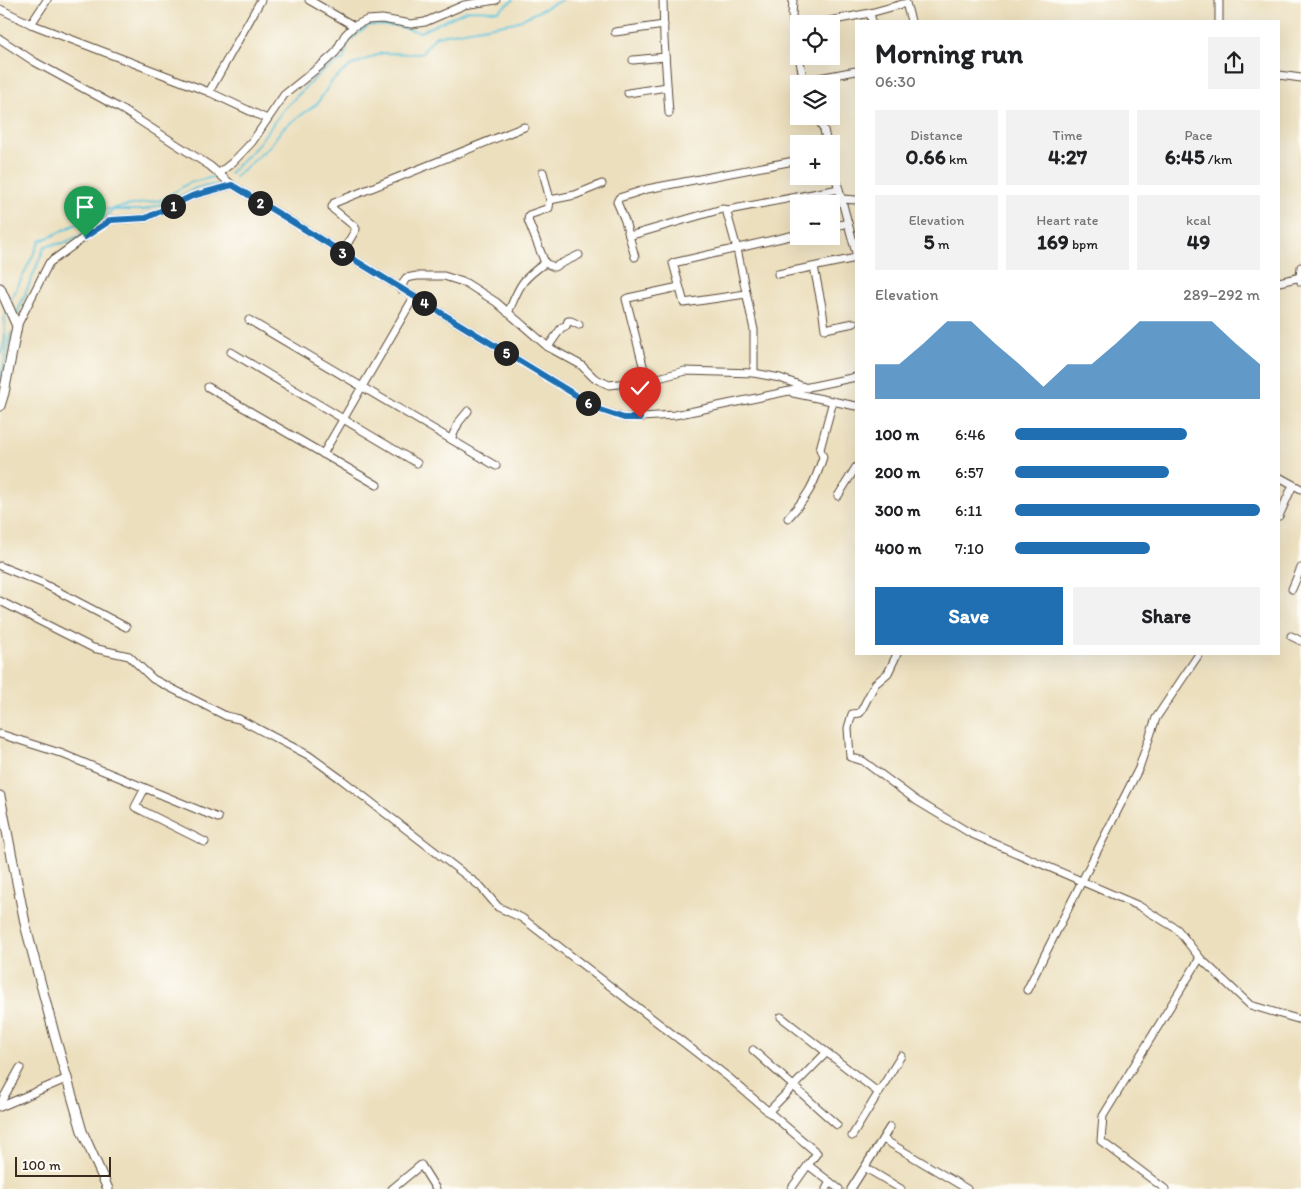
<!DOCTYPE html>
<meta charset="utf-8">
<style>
body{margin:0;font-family:Itim,sans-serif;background:#f2f2f2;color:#202124;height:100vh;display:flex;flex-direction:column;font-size:19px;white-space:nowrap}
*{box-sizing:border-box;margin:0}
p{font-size:16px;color:#757577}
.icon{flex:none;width:28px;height:28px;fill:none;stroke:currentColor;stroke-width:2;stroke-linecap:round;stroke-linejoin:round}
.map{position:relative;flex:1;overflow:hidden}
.drawer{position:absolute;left:855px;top:20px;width:425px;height:635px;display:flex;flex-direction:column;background:#fff;border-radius:0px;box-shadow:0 5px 20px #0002}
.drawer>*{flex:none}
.buttons{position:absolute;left:790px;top:15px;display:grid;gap:10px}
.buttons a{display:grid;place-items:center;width:50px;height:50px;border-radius:0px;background:#fff;box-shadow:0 5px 20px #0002;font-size:25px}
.scale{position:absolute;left:15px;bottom:12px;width:96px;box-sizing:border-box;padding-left:5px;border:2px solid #3b2a1e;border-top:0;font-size:14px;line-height:18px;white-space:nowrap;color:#3b2a1e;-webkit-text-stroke:4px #fdfcf7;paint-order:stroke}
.pin{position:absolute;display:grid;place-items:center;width:42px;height:42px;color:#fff;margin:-51px -21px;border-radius:50% 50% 50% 0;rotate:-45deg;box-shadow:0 0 5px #0007}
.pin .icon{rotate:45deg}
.km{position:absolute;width:25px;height:25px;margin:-12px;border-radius:50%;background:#222;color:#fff;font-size:14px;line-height:25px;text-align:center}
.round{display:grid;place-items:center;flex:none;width:52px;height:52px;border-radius:0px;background:#f2f2f2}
.headline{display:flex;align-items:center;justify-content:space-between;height:85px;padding:0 20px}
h1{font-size:28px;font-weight:700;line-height:38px}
.metrics{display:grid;grid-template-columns:repeat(3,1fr);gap:8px;height:85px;padding:5px 20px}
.metrics div{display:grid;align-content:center;border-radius:0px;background:#f2f2f2;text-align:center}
.metrics b{font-size:21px;font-weight:700}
.metrics small{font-size:14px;font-weight:400}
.metrics p{font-size:14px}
.chart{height:140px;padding:10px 20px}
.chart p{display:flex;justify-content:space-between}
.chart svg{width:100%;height:90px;margin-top:5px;fill:#1f6fb2;opacity:.7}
.button{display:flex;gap:10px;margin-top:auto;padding:10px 20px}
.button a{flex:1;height:58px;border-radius:0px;background:#1f6fb2;color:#fff;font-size:20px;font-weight:700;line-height:58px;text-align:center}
.button a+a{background:#f2f2f2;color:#202124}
ul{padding:0 20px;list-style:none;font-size:16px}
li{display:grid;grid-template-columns:80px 60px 1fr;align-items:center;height:38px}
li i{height:12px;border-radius:6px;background:#1f6fb2}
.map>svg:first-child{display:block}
</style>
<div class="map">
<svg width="1301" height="1189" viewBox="0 0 1301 1189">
<rect width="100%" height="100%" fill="#fdfcf7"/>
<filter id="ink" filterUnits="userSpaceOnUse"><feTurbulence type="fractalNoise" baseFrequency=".02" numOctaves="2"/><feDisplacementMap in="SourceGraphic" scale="10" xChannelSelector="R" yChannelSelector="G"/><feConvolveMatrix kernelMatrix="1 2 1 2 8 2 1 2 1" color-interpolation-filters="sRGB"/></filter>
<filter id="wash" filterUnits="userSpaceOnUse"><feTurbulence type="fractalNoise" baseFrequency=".0096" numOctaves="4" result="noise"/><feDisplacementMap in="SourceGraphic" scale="20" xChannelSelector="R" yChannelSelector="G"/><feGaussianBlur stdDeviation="1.12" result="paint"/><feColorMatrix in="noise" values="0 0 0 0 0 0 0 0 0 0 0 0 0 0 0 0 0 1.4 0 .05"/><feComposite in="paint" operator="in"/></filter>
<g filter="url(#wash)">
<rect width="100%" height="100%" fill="#ecdfbd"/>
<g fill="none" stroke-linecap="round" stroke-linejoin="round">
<g stroke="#5cc2da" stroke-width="2">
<polyline points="230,173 255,148 284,109 321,72 343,60 349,41 369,25 395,26 420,32 468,10 498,11 513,0"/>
<polyline points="235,177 269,147 283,128 317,104 332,81 350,66 382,53 421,54 436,36 516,22 562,0"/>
<polyline points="90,229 113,210 144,210 168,202 196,188 219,184"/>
<polyline points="10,302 40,241 52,236 104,210 161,200 189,183 213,177"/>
<polyline points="16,316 45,246 64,243 85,233"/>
<path d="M0 354C11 338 0 324 7 309"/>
<polyline points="0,381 11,333"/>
</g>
</g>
</g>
<g filter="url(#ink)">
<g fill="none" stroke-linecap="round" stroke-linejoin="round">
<g stroke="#564536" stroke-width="9">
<g id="minor">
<polyline points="309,0 354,26"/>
<polyline points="663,0 664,39 669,113"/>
<polyline points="793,0 792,15 799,56"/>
<polyline points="1219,0 1219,21"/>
<polyline points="0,9 31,24 209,92 267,119"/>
<polyline points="870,13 872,21"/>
<polyline points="31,24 47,0"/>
<polyline points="814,24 870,13 906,3 911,21"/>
<polyline points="615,32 664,25"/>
<polyline points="0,39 35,62 123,110 210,166 232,185 600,410 624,418 675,415 856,377"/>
<polyline points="799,56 804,83"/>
<polyline points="633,60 665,57"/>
<polyline points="1279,75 1301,78"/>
<polyline points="803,81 856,71"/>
<polyline points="209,92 261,0"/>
<polyline points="628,93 667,87"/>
<polyline points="817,116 824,130 827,144"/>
<polyline points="831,160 856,253"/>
<polyline points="543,172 550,200 549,208 529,215 528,220 545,263 554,267 579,255"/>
<polyline points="219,173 233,162 252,142 284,95 325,62 335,53 345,35 354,26 367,20 382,19 411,24 425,22 464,5 496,0"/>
<polyline points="842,199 856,200"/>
<polyline points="550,200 575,195 602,184"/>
<polyline points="728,210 727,213 737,249 754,330 754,373"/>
<polyline points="831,227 848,223"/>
<polyline points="629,236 722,209 728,210 839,189"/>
<polyline points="342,253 356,229 354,226 333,209 332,207 334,203 524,127"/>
<polyline points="635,257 625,221 617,202 619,198 647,189 799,160"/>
<polyline points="814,267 822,307 825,329 854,323"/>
<polyline points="1301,267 1300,277 1301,282"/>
<polyline points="778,274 856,258"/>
<polyline points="1279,282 1301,277"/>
<polyline points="400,289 406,278 417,276 444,276 466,283 496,302 548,347 581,365 594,378 609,385 647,381 685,371 754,373 780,378 807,388"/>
<polyline points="746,294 684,303 673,263 799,234"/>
<path d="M508 313C520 285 520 281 545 263"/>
<polyline points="249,320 496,466"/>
<polyline points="17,326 49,263 100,226 111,220 146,218 192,196 232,185"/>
<polyline points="548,347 562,327 566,326 568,321 571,321 579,325"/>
<polyline points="231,352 417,463"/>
<polyline points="647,381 626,299 628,298 679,287"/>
<polyline points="208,387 377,485"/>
<polyline points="793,393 856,406"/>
<polyline points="451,439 459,422 468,411"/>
<polyline points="323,454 414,297"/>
<polyline points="1279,477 1301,489"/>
<polyline points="838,496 856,467"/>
<polyline points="1279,516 1293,485"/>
<path d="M788 518C808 496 814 485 823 457L820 449 833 401"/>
<polyline points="0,566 42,583 126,627"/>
<polyline points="1292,589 1301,568"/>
<polyline points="0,601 93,648 129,656 153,679 226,716 239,719 308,755 341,779 481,887 498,907 522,918 728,1077 817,1153 808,1165 839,1189"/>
<polyline points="1291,636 1301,641"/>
<polyline points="897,654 888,673 875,684 860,713 852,714 848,728 850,757 863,761 917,801 970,833 1139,906 1177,929 1200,958 1250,1005 1301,1020"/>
<polyline points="0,734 60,753 218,818"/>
<polyline points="145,788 135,807 205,842"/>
<polyline points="1027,990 1139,768 1156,718 1199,654"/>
<polyline points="781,1017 879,1093"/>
<polyline points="753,1050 837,1125"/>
<polyline points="0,1104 20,1068"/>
<polyline points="0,1107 68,1078"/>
<polyline points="768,1112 826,1053"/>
<polyline points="852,1136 901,1056"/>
<polyline points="883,1139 967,1189"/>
<polyline points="866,1168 901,1189"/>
<polyline points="392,1189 421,1165 436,1189"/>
<polyline points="791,1189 808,1165"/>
<polyline points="826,1189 830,1182"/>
<polyline points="851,1189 890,1127"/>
<polyline points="1165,1189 1101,1141 1103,1116 1200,958"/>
</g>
</g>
<g stroke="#564536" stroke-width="11">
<g id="major">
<polyline points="0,288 17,326 4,393 0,406"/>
<polyline points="0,796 26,928 55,1037 82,1131 108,1189"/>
</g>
</g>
<use href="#minor" stroke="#fff" stroke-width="7"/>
<use href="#major" stroke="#fff" stroke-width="9"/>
</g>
</g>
<g fill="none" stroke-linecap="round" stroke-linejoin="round" filter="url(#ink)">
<g stroke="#fff" stroke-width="10">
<polyline id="route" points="85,237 111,220 146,218 192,196 232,185 600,410 624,418 640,418"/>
</g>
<use href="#route" stroke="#1f6fb2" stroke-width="6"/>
</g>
</svg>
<div class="buttons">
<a><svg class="icon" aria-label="locate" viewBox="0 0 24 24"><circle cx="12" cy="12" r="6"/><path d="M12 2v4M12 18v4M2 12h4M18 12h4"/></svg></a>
<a><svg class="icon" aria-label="layers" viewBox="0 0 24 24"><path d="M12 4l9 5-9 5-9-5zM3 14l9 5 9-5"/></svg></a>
<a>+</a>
<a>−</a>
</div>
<div class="scale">100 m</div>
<div class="pin" style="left:85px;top:237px;background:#1e9e55"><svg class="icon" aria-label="arrive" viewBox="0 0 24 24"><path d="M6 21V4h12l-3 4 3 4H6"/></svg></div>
<div class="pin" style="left:640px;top:418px;background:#d93025"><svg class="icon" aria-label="check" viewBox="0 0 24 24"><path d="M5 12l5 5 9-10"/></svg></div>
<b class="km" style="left:173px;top:206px">1</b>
<b class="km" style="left:260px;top:203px">2</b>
<b class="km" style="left:342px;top:253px">3</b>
<b class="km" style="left:424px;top:303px">4</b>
<b class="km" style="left:506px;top:353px">5</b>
<b class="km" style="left:588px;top:403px">6</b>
<section class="drawer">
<div class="headline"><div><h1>Morning run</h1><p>06:30</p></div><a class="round"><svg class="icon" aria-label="share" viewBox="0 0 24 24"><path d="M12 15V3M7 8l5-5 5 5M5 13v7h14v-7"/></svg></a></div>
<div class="metrics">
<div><p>Distance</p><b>0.66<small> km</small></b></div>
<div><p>Time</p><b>4:27</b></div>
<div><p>Pace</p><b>6:45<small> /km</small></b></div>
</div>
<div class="metrics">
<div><p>Elevation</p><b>5<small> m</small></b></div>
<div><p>Heart rate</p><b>169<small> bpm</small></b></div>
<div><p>kcal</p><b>49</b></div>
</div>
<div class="chart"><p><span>Elevation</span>289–292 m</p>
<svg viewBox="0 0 160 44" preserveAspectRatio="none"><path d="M0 44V27L10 27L20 17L30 6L40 6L50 17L60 27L70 38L80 27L90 27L100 17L110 6L120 6L130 6L140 6L150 17L160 27V44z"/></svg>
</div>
<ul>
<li><b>100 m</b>6:46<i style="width:70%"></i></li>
<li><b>200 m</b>6:57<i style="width:63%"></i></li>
<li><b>300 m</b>6:11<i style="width:100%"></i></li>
<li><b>400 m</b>7:10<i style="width:55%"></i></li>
</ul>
<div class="button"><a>Save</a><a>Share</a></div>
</section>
</div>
